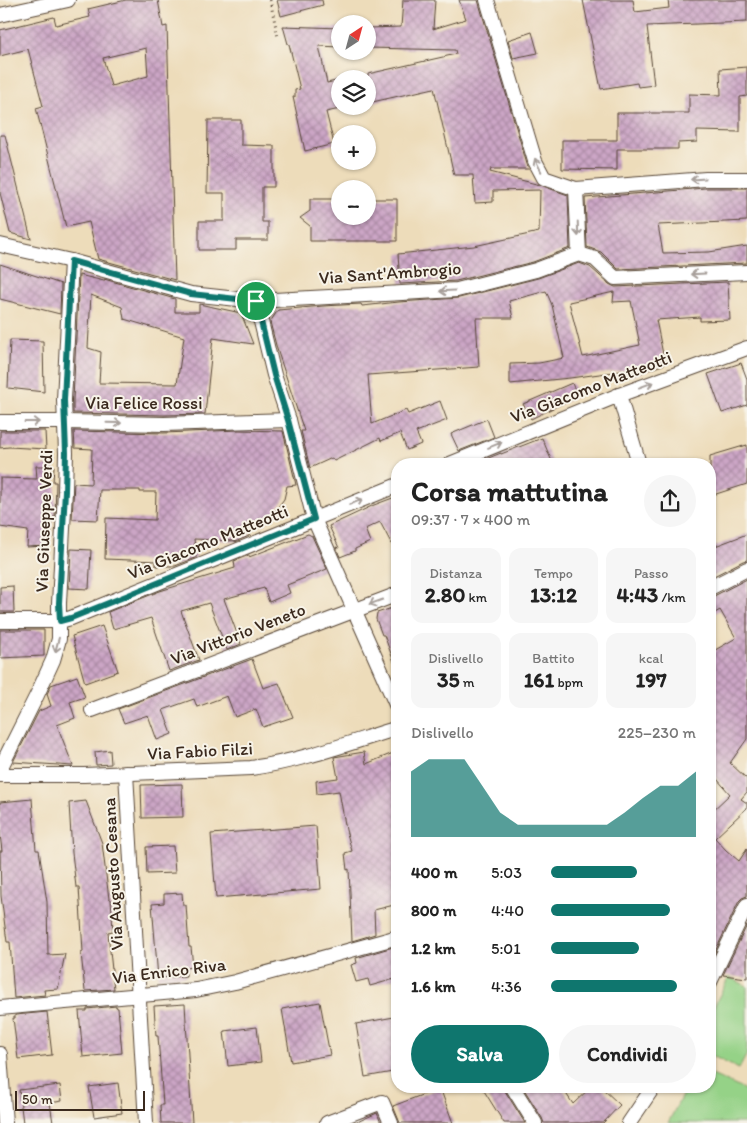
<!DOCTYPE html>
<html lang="it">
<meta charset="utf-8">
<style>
body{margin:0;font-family:Itim,sans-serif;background:#f6f6f6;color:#222;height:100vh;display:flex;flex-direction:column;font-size:19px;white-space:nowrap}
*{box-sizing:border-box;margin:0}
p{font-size:16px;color:#767676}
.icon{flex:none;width:28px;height:28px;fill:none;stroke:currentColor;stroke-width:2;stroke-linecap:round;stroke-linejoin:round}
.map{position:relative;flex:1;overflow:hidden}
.drawer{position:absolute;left:391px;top:458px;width:325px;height:635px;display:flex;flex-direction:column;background:#fff;border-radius:20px;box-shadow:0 1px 4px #0004}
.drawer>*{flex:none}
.needle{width:32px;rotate:36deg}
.tools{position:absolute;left:331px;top:15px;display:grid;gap:10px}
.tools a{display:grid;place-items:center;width:45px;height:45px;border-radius:50%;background:#fff;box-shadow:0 1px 4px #0004;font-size:25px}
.scale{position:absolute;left:15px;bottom:12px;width:130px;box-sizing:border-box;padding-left:5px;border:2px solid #3b2a1e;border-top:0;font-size:14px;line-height:18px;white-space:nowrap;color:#3b2a1e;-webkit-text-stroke:4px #f7f3e8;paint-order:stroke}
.pin{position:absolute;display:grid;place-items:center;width:42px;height:42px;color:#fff;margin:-21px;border:2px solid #fff;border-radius:50%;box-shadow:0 1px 5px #0007}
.round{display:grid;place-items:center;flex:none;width:52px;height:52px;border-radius:26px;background:#f6f6f6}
.head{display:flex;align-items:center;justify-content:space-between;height:85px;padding:0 20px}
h1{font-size:28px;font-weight:800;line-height:38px}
.stats{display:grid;grid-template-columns:repeat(3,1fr);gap:8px;height:85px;padding:5px 20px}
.stats div{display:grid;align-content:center;border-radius:12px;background:#f6f6f6;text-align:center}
.stats b{font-size:21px;font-weight:800}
.stats small{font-size:14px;font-weight:400}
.stats p{font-size:14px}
.chart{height:140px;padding:10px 20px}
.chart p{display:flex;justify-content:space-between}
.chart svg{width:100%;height:90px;margin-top:5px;fill:#0f766e;opacity:.7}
.action{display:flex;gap:10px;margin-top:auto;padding:10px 20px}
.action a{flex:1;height:58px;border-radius:30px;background:#0f766e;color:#fff;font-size:20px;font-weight:800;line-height:58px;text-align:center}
.action a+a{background:#f6f6f6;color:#222}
ul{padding:0 20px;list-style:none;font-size:16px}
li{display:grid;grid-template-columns:80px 60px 1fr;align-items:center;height:38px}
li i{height:12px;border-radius:6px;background:#0f766e}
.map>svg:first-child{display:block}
</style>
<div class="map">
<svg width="747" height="1123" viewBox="0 0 747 1123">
<defs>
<pattern id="building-cross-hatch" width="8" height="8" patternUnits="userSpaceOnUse" patternTransform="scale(1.25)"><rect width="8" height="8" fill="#cca6c6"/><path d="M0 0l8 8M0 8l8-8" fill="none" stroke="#a787a0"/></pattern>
</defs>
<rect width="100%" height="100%" fill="#f7f3e8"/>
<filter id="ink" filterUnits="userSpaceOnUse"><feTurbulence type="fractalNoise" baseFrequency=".02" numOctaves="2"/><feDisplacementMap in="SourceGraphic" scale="10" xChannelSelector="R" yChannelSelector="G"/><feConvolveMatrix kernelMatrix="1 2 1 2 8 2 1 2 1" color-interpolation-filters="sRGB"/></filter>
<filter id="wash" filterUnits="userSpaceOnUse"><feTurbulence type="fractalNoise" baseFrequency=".0096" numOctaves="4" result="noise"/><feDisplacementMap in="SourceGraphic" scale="20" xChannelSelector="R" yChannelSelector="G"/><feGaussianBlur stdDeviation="1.12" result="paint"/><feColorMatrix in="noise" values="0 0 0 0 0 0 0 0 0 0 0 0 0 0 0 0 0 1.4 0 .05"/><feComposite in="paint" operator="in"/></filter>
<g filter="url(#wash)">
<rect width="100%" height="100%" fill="#eddcba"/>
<g fill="#95d287" stroke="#687e52">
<polygon points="729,977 747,986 747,1054 739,1069 710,1055 710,1014"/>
<polygon points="710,1074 747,1091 747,1123 668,1123 687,1086 710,1086"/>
</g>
<g id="blocks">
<g fill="url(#building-cross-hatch)" fill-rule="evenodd">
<path d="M126 0H158L163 27 167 26 175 280 98 259 89 222 66 227 36 108 43 106 28 49 0 56V30L54 17 56 25 90 17 88 9ZM146 48 148 76 111 86 103 58Z"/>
<polygon points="277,0 322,0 323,5 281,16"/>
<polygon points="403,0 435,0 433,29 466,19 459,0 478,0 527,164 529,169 491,169 490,172 540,185 568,195 570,248 533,262 456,281 400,284 398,254 474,246 539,232 540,190 493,191 493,202 475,203 473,175 454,175 434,88 368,103 368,74 456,54 455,50 368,48 368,28 401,27"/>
<polygon points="583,0 633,0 635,12 669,8 668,0 747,0 747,22 647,26 654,85 638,87 637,83 601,89"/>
<polygon points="283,26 340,28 340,47 319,46 327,83 340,80 340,109 326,112 334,144 305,151 293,97 295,97 295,90 300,89 289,44 288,44"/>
<polygon points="532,32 538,53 513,58 508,40"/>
<polygon points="747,67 747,96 740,97 740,132 697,131 697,142 678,143 678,149 617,149 617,170 562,169 562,140 617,140 617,113 689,113 689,94 721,95 720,69"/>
<polygon points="208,120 241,120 241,145 274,146 274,187 262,187 262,222 268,222 268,240 236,240 236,250 199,250 199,221 224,221 224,193 207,193"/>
<polygon points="0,135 5,135 31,239 10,233 0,193"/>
<polygon points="705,188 747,188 747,221 658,225 663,253 709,252 747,246 747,263 618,269 601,252 587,247 585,198"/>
<polygon points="310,199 340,199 340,216 368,216 368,199 397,199 397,241 310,241 310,226 300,218 310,211"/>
<path d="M579 263 590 267 609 284 615 287 728 282 730 320 700 321V317L656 320 665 364 631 376 629 370 570 378 510 384V364L539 363 564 358 552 305 546 291 509 301 513 318H476L479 367 368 375 372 424 406 410 408 414 440 401 447 420 416 432 421 444 407 450 400 433 381 441 380 438 334 461 332 458 310 468 301 431H304L277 349 270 322 278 310 323 306 361 304 362 306 399 302 459 298 538 278ZM614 292 613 302 631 301 640 345 583 357 569 302Z"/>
<polygon points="0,264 61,284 60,314 0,299"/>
<path d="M79 275 104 281V279L175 299V312H199V304L241 313 253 344 213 338 205 414 164 415 73 413V400ZM91 295 122 307 124 319 184 337 177 384 99 383 101 352 88 348Z"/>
<polygon points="10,340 43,341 44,392 8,388"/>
<polygon points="741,363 747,379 747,405 722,413 708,374"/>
<polygon points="572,383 577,396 531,419 523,404"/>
<polygon points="487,419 494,437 459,451 451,434"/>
<polygon points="238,430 283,431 296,485 287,486 284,499 266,523 250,530 249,536 235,542 235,541 194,539 196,558 175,566 156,566 156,561 105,559 106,518 155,520 156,492 140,492 140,490 100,490 98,520 72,519 74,483 91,484 92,449 75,448 74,431 164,433"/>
<polygon points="0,431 45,431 46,449 9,447 0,448"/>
<polygon points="542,438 553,464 474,464 501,453 501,454"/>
<polygon points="747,445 747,484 710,496 710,456"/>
<polygon points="36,466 54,466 53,482 56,482 55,518 52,517 51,540 45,541 45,546 27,547 28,531 0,527 0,478 37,479"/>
<polygon points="398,496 398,556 380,522 365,529 370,542 355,549 355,551 340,557 336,547 339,548 329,526 374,505"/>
<polygon points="308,534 312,536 327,569 287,585 290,593 269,602 264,588 224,599 241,644 227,650 209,603 181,611 199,660 169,671 151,618 113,629 108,612 160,591 235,568 234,561 249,555 249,557"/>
<polygon points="747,534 747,560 743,561 710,578 710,548"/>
<polygon points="71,549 91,550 89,589 69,588"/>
<polygon points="747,579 747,739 730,763 747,779 747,792 741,799 747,803 747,808 715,838 726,850 739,861 747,849 747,896 742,898 739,901 714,954 710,952 710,813 730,794 710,771 710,653 736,638 720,610 710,616 710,597 714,596"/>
<polygon points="13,586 14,612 0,612 0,587"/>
<polygon points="398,606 398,666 396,667 384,635 382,635 376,619 377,613"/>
<polygon points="102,626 118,671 85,683 72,636"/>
<polygon points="0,630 44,630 44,656 0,658"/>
<polygon points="252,659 263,688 279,683 293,717 263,727 256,709 235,717 227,696 197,707 194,699 163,710 172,734 157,740 148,715 124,723 118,709"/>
<polygon points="77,676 85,697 70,702 75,718 57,725 73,766 13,762 39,711 51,706 47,694 51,685"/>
<polygon points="110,750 111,764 96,765 95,752"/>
<polygon points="398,751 398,904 374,910 375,934 352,941 349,869 347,870 345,853 352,851 346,830 339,791 317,794 316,781 338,778 334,757 364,752 366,764"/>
<polygon points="182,784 183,817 142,818 141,785"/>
<polygon points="32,799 36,850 39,850 47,902 48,955 65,954 58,989 44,990 45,995 14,998 10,942 7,942 1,896 0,851 2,851 0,835 0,802"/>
<polygon points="86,801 102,843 109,899 111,899 113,931 108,932 114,989 85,991 81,953 83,952 79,887 76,887 72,853 69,803"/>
<polygon points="316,826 321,889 216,898 211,834"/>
<polygon points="173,846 175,873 147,874 146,847"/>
<polygon points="182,893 183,905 186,905 189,947 191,947 193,967 186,968 186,976 158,978 152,904 164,903 164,894"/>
<polygon points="747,925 747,978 723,975"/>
<polygon points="393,947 398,962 398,978 370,986 368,979 356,982 351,965 357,963 356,958"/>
<polygon points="320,1002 330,1055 291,1062 282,1009"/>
<polygon points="185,1004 192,1123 161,1123 160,1105 163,1105 158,1036 156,1036 154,1006"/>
<polygon points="116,1006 117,1008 118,1008 122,1053 83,1057 79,1011 87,1011 87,1009"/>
<polygon points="47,1012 52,1055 18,1059 13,1018 15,1018 15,1015"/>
<polygon points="394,1017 398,1036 398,1071 365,1077 356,1024"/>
<polygon points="257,1027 261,1062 228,1066 224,1031"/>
<polygon points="118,1083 122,1113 94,1117 89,1087"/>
<polygon points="60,1085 62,1101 50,1103 53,1123 23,1123 19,1090"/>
<polygon points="481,1086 503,1086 505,1091 525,1123 504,1123"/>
<polygon points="522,1086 561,1086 573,1104 592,1086 600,1086 620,1105 603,1123 544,1123 542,1118"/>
<polygon points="440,1088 453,1123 400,1123 393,1106"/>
<polygon points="377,1113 381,1123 355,1123"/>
</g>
</g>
</g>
<g filter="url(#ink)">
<use href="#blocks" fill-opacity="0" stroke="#564535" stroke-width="1"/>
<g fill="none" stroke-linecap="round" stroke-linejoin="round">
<g stroke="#564535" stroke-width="16">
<g id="street">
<polyline points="487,0 535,161 544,178 576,189"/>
<polyline points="0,15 68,0"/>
<polyline points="0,245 71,261 191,294 256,301 457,290 536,270 579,254 576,189 706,179 747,179"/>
<polyline points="579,254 595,259 615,278 747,272"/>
<polyline points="256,301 274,375 289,420 314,519 398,709"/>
<polyline points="619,395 639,464"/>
<polyline points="0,422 65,422 164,424 289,420"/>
<polyline points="450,464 619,395 747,348"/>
<polyline points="710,588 747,569"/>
<polyline points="0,621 60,621 71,618 398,485"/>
<polyline points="92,710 398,594"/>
<polyline points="0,769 37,695 53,660 59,639 59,603 65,491 66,453 64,400 71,261"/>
<polyline points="126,773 146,1123"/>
<path d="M0 775H84L251 768C301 761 349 743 398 728"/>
<polyline points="710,982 747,905"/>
<polyline points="0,1008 196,990 235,982 398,937"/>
<polyline points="0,1054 5,1123"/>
<polyline points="512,1086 535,1123"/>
<polyline points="327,1123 382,1102 391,1123"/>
<polyline points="629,1123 654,1086"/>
</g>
</g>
<polyline stroke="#564535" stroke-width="3" stroke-dasharray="1 4" stroke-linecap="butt" points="270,0 278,37"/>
<use href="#street" stroke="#fff" stroke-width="14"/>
</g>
<defs><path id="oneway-shaft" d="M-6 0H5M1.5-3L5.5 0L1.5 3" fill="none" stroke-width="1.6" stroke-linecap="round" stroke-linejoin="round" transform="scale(1.25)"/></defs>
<g stroke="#a79f9a">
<use href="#oneway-shaft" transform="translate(538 165) rotate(-116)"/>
<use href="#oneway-shaft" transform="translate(698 179) rotate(176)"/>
<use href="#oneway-shaft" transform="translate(578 229) rotate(88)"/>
<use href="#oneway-shaft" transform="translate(698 274) rotate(177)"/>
<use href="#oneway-shaft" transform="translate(447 291) rotate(177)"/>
<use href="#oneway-shaft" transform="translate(646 385) rotate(-20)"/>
<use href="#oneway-shaft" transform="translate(32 422)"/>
<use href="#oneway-shaft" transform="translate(114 423) rotate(1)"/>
<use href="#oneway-shaft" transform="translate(495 445) rotate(-22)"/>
<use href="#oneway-shaft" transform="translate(356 502) rotate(-22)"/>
<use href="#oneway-shaft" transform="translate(376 602) rotate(160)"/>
<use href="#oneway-shaft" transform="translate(57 645) rotate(105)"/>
</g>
</g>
<g fill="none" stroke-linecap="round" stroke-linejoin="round" filter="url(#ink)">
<g stroke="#fff" stroke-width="10">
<polygon id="route" points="71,261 191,294 256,301 274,375 288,420 314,519 126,596 71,618 60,621 59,603 65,491 66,453 64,400"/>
</g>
<use href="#route" stroke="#0f766e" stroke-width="6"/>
</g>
<g text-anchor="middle" stroke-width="4" stroke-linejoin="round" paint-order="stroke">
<g font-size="18" fill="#3b2a1e" stroke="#f7f3e8">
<text transform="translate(390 273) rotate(-4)" y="6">Via Sant'Ambrogio</text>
<text transform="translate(591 387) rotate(-21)" y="6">Via Giacomo Matteotti</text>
<text x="144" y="409">Via Felice Rossi</text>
<text transform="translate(44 521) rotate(-88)" y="6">Via Giuseppe Verdi</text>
<text transform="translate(208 542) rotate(-22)" y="6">Via Giacomo Matteotti</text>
<text transform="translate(238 634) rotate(-21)" y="6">Via Vittorio Veneto</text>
<text transform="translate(200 751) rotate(-3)" y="6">Via Fabio Filzi</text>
<text transform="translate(113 874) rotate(-93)" y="6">Via Augusto Cesana</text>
<text transform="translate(169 971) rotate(-7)" y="6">Via Enrico Riva</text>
</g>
</g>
</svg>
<div class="tools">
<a><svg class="needle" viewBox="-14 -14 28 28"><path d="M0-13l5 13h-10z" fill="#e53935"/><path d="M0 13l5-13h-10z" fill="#767676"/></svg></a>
<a><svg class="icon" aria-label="layers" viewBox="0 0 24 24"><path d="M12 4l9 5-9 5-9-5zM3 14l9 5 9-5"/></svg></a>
<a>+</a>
<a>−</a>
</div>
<div class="scale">50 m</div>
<div class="pin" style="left:256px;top:301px;background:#1e9e55"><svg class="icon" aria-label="arrive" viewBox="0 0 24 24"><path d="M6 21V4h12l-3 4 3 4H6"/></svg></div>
<section class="drawer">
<div class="head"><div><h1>Corsa mattutina</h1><p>09:37 · 7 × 400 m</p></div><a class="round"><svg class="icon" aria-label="share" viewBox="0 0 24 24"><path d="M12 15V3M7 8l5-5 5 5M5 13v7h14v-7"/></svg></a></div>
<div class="stats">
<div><p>Distanza</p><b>2.80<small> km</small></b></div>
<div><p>Tempo</p><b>13:12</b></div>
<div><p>Passo</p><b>4:43<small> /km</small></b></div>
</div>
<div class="stats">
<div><p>Dislivello</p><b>35<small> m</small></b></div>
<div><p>Battito</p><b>161<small> bpm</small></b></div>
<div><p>kcal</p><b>197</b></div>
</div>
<div class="chart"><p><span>Dislivello</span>225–230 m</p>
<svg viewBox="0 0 160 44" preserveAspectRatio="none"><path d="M0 44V12L10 6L20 6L30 6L40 19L50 32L60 38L70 38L80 38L90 38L100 38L110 38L120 32L130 25L140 19L150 19L160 12V44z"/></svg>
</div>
<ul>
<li><b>400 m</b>5:03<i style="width:59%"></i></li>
<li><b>800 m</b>4:40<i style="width:82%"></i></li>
<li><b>1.2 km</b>5:01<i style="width:61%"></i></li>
<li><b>1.6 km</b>4:36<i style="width:87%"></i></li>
</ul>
<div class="action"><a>Salva</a><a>Condividi</a></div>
</section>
</div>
